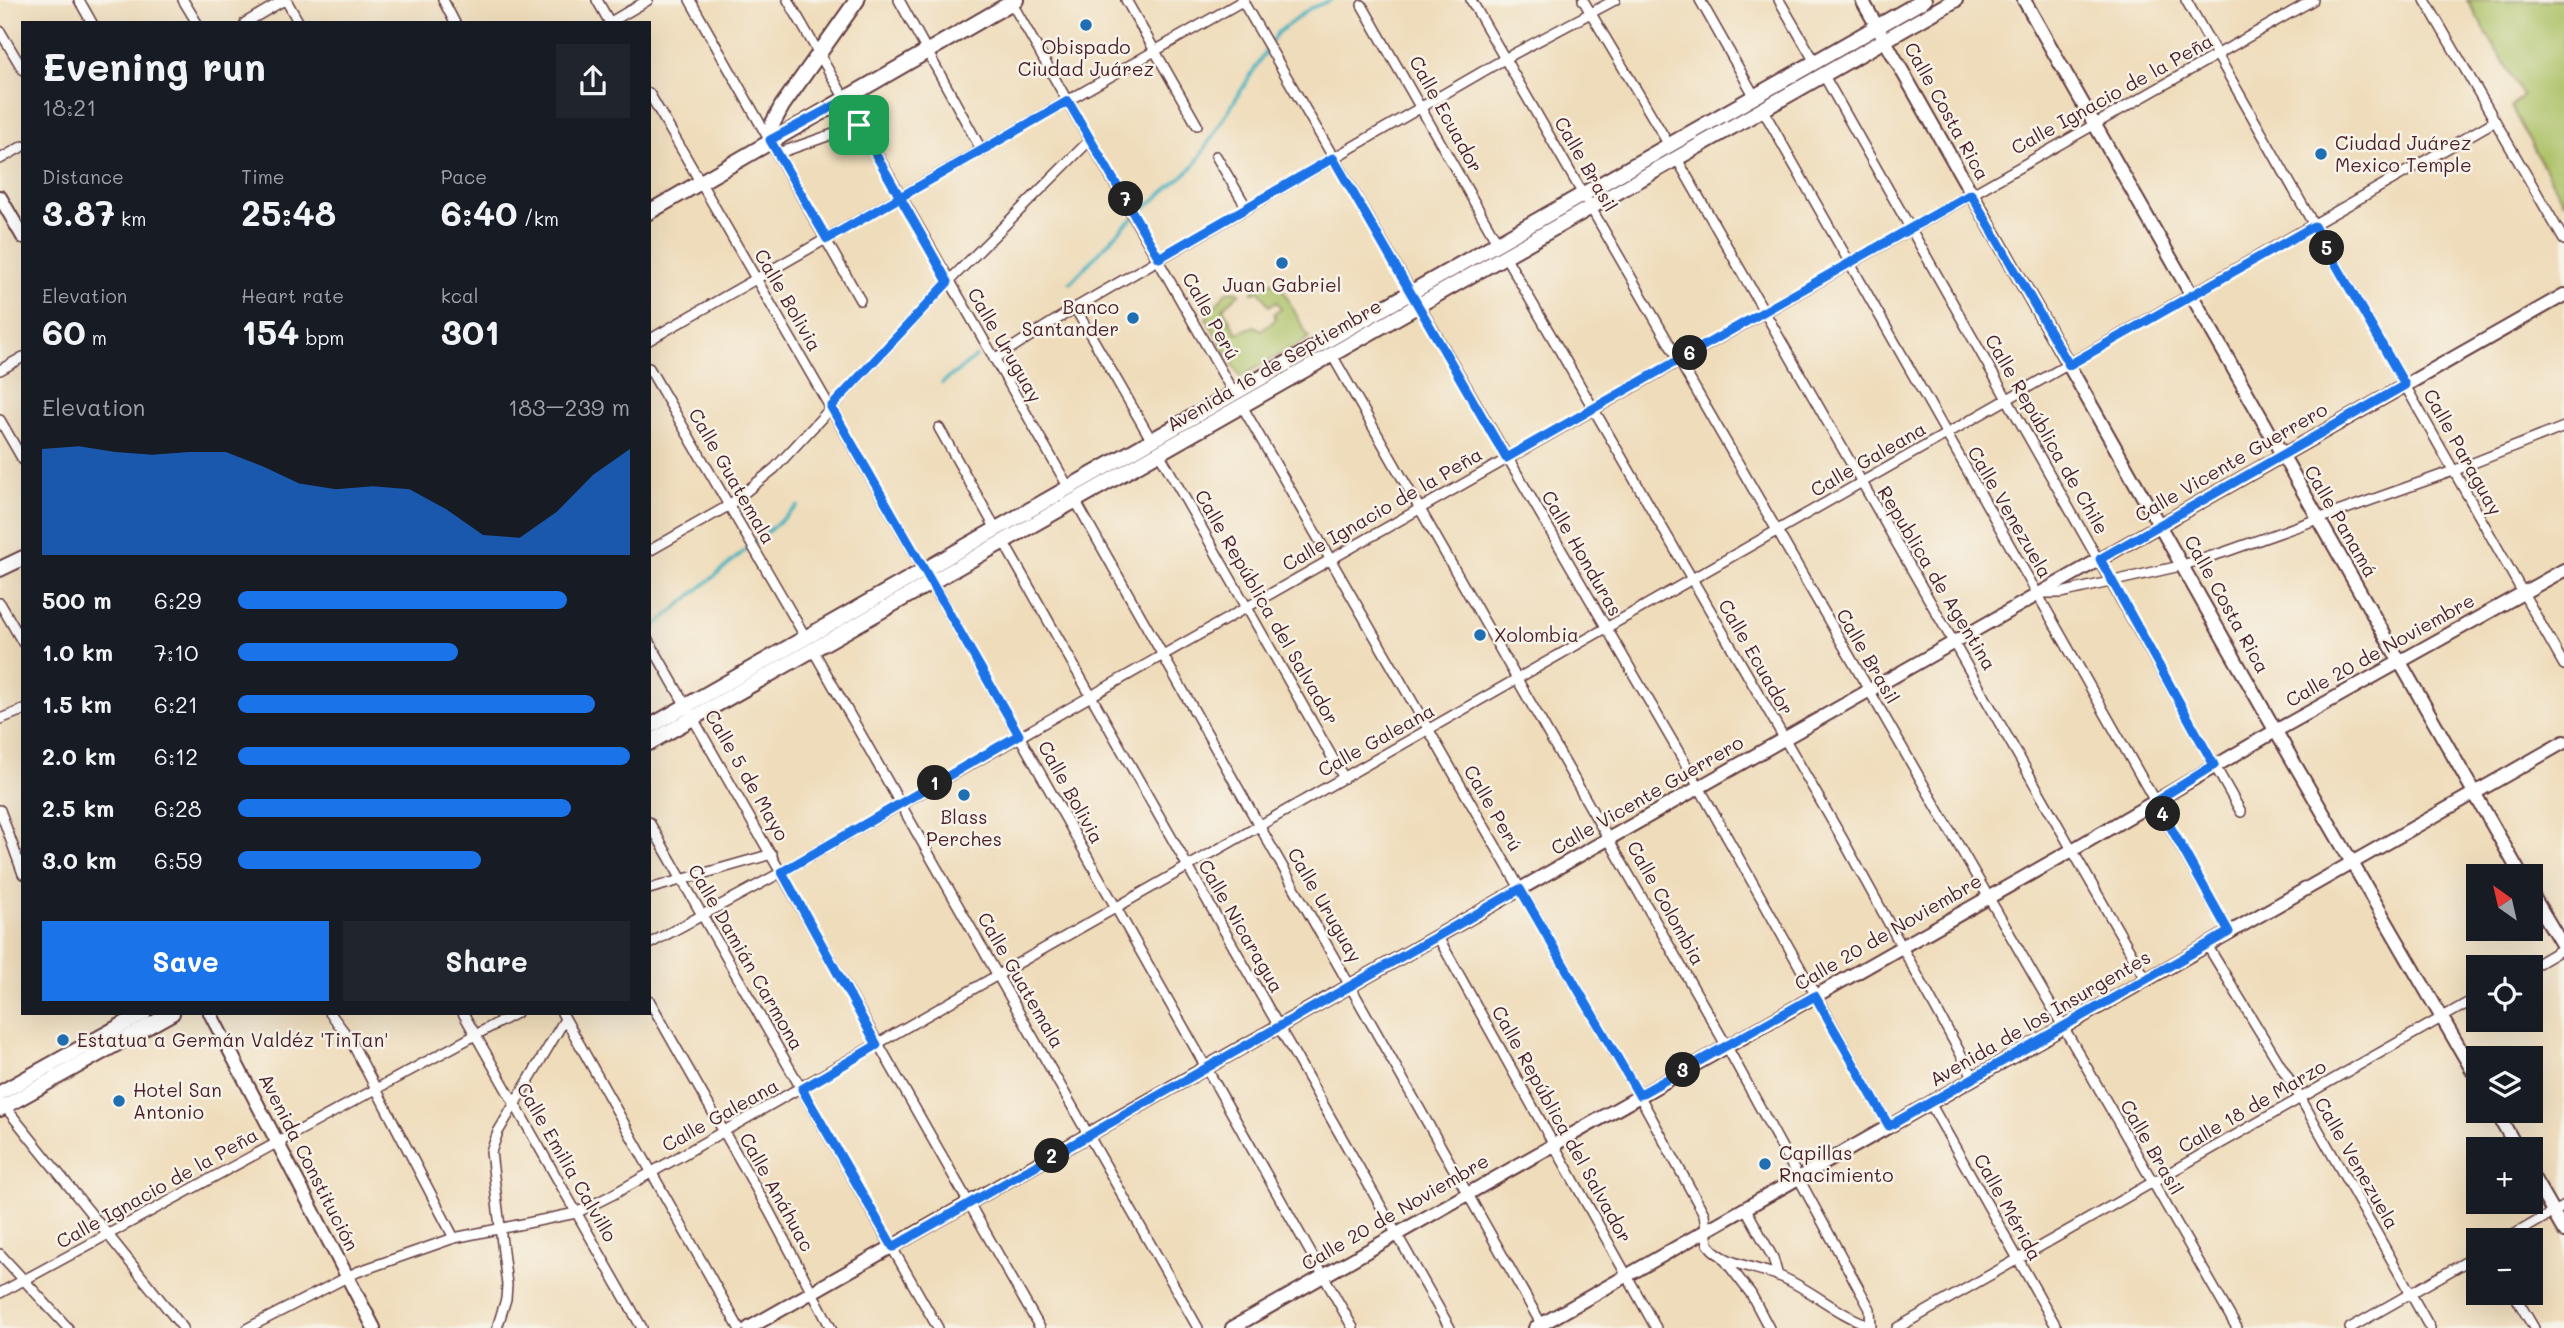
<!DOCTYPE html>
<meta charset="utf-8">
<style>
body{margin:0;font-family:Mali,sans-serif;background:#20242c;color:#f1f3f6;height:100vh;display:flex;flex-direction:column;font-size:26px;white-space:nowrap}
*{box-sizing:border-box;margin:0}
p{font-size:23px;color:#9ea1a6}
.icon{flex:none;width:38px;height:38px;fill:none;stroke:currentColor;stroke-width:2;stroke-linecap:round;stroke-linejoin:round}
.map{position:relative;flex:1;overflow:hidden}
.sheet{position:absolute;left:21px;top:21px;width:630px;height:994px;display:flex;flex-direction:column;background:#171b24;border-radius:0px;box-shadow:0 7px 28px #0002}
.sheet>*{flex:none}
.needle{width:46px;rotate:326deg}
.fabs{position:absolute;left:2466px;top:864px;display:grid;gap:14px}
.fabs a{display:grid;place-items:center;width:77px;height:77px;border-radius:0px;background:#171b24;box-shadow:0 7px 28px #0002;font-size:35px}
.pin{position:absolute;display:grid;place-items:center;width:60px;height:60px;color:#fff;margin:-30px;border-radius:14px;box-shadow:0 4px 10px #0006}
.km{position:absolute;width:35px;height:35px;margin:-18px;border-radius:50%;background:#222;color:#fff;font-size:19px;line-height:35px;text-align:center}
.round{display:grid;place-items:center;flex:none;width:74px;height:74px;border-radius:0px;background:#20242c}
.summary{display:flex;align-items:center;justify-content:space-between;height:119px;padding:0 21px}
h1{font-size:38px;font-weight:700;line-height:52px}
.metrics{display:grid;grid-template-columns:repeat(3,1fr);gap:10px;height:119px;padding:7px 21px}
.metrics div{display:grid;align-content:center}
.metrics b{font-size:35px;font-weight:700}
.metrics small{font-size:19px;font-weight:400}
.metrics p{font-size:19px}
.chart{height:196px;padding:14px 21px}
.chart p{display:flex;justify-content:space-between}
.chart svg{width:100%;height:126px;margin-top:7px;fill:#1a73e8;opacity:.7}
.primary-button{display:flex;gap:14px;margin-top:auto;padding:14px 21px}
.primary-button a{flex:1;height:80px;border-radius:0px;background:#1a73e8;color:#fff;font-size:28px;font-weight:700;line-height:80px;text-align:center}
.primary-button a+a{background:#20242c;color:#f1f3f6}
ul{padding:0 21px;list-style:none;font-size:23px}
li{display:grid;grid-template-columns:112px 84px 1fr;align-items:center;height:52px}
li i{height:18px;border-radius:9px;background:#1a73e8}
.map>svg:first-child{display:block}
</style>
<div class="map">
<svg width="2564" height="1328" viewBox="0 0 2564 1328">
<rect width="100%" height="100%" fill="#f7f3e8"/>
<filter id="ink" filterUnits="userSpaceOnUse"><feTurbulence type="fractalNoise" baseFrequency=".0143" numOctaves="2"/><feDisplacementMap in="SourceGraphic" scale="14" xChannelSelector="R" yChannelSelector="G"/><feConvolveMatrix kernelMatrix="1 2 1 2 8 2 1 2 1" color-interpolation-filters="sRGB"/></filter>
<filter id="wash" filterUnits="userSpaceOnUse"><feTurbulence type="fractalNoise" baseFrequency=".00686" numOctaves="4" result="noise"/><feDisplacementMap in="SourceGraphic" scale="28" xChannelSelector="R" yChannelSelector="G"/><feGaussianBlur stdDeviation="1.57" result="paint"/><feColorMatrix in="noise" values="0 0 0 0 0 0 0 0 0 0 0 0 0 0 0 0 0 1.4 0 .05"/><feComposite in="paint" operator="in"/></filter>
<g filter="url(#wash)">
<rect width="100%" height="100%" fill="#efdcba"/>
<g fill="#abc166" stroke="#7a7048" stroke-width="2">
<polygon points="2467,0 2564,0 2564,204 2511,107 2523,95"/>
<polygon points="1278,281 1309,338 1240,377 1206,318 1226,292 1236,291 1240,293 1223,308 1237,333 1254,326 1262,330 1276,319 1274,314 1281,309 1277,302 1269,306 1259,290 1252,293 1256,285"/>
</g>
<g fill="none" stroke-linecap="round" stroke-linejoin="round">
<g stroke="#41b0bd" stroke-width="3.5">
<polyline points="1070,283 1124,226 1194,166 1277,33 1309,9 1331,0"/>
<polyline points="942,383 976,357"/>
<polyline points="649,631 798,506"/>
</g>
</g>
</g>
<g filter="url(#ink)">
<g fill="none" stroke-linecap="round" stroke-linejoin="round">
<g stroke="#633b40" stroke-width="12">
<g id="street">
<polyline points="79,0 92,23"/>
<polyline points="183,0 197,23"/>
<polyline points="286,0 299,23"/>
<polyline points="443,0 455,23"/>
<polyline points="597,0 610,23"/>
<polyline points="690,0 860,300"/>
<polyline points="788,0 1069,488"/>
<polyline points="899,0 982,151"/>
<polyline points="1010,0 1234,394"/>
<polyline points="1126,0 1197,125"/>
<polyline points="1242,0 1699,787 1889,1126"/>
<polyline points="1471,0 2237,1328"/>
<polyline points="1583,0 1669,145"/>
<polyline points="1700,0 1755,97"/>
<polyline points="1779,0 1815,62"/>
<polyline points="2186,0 2564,665"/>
<polyline points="2425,0 2564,240"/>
<polyline points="1362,5 1497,242"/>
<polyline points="245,23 284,0"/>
<polyline points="609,23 648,0"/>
<polyline points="0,31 23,70"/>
<polyline points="1823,74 2241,812"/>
<polyline points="649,93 1000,702 1353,1328"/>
<polyline points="1763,110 2229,932"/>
<polyline points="779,153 859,125"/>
<polyline points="1216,156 1247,208"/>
<polyline points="0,159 23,146"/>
<polyline points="1677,159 2146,979"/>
<polyline points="1505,256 1842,838 1974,1078"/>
<polyline points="1075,308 1152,441"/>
<polyline points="649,340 1244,0"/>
<polyline points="1332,355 1726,1045 1870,1309 1871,1328"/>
<polyline points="994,359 1075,308 1506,58 1615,0"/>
<polyline points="649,368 806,638"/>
<polyline points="0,370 23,357"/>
<path d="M1242 406 1639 1095 1704 1214 1708 1244C1722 1264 1755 1267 1777 1275 1810 1288 1836 1314 1869 1325"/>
<polyline points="0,420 23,460"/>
<polyline points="939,428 996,529"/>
<polyline points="1159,453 1344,778"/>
<polyline points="1075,500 1543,1327"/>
<polyline points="1003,541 1450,1328"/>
<polyline points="649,551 728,506 775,468 948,282 1090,140"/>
<polyline points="2044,593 2061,593 2176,567 2225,552 2453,471 2564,427"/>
<polyline points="0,603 23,643"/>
<polyline points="649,641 1040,1328"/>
<polyline points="813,650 1198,1328"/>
<polyline points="0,719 23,710"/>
<polyline points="0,810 23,874"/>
<polyline points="649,822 938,1328"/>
<polyline points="649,889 772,854"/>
<polyline points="1438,937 1656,1328"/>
<polyline points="649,944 782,872 2313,0"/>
<polyline points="2207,945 2301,1099 2430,1328"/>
<polyline points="2530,968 2564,948"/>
<polyline points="649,1000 769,1211 831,1328"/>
<polyline points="330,1013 351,1041 454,1238"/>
<polyline points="463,1013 642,1328"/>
<polyline points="562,1013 739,1328"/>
<polyline points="2,1103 183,1328"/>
<polyline points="1930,1103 2057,1328"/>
<polyline points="1746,1209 1773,1258 1778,1276"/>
<polyline points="2503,1241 2564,1206"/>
<polyline points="0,1254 68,1328"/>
<polyline points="1724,1259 1751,1294 1769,1328"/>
<polyline points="0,1293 516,1013"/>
<polyline points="2518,1301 2534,1328"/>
<polyline points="248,1328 357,1272 454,1238 576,1213 612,1195 2495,121"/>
<polyline points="497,1328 506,1299 507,1285 491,1152 498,1132 565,1019"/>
<polyline points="1897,1328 2478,997"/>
<polyline points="2350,1328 2478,1255"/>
</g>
</g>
<g stroke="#633b40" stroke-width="16">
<g id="secondary">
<polyline points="1862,0 2275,730 2478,1080"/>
<polyline points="2024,0 2522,877"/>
<polyline points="0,197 23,237"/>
<polyline points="2530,891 2564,948"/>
<polyline points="210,1013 374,1328"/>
<polyline points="2496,1111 2518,1150"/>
<polyline points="2530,1172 2564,1231"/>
<polyline points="749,1328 2564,295"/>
<polyline points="1232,1328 2074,849 2270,734 2564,570"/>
<polyline points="1535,1328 2564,742"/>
</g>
</g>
<g stroke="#633b40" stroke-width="18">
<g id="primary">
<polyline points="770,140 773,123 782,106 857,0"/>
<polyline points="649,212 1016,0"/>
<polyline points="0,569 23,558"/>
<polyline points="649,727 1924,0"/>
<polyline points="649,743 1955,0"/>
<polyline points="0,1093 144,1013"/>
<polyline points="0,1109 172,1013"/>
</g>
</g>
<use href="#street" stroke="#fff" stroke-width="9"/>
<use href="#secondary" stroke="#fff" stroke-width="12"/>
<use href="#primary" stroke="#fff" stroke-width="14"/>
</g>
</g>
<g fill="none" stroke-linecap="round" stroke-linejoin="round" filter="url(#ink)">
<g stroke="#fff" stroke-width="14">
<path id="route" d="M859 125 948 282 831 407 1019 735 782 872 877 1045 802 1089 893 1247 1520 889 1639 1095 1815 996 1889 1126 2229 932 2156 801 2214 765 2100 559 2405 385 2314 226 2069 365 1971 194 1506 458 1333 158 1159 258 1068 101C988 147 907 193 827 239L770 140 845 100 859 125"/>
</g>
<use href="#route" stroke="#1a73e8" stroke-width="9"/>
</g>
<g fill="#1f6fb2" stroke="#f7f3e8" stroke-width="2.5">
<circle cx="1086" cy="25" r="7"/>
<circle cx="2321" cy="154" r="7"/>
<circle cx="1282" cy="263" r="7"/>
<circle cx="1133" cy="318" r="7"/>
<circle cx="1480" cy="635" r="7"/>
<circle cx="964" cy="795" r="7"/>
<circle cx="63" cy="1040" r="7"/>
<circle cx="119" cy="1101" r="7"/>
<circle cx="1765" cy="1164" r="7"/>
</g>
<g text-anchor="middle" stroke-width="5" stroke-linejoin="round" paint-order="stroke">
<g font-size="19" fill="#4a1f2b" stroke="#f7f3e8" text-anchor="start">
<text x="1086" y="54" text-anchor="middle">Obispado<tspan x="1086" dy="22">Ciudad Juárez</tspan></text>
<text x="2335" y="150">Ciudad Juárez<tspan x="2335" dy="22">Mexico Temple</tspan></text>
<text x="1282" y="292" text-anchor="middle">Juan Gabriel</text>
<text x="1119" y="314" text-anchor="end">Banco<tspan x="1119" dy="22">Santander</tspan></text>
<text x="1494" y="642">Xolombia</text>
<text x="964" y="824" text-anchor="middle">Blass<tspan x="964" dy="22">Perches</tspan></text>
<text x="77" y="1047">Estatua a Germán Valdéz 'TinTan'</text>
<text x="133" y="1097">Hotel San<tspan x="133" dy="22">Antonio</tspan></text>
<text x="1779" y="1160">Capillas<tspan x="1779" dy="22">Rnacimiento</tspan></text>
</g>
<g font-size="19" fill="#4a1f2b" stroke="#f7f3e8">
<text transform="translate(2112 94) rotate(-29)" y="7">Calle Ignacio de la Peña</text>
<text transform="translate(1947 111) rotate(61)" y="7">Calle Costa Rica</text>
<text transform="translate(1446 114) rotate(61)" y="7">Calle Ecuador</text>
<text transform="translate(1586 164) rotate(60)" y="7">Calle Brasil</text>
<text transform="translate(788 300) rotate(60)" y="7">Calle Bolivia</text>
<text transform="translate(1211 316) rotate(61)" y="7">Calle Perú</text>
<text transform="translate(1005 345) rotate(60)" y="7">Calle Uruguay</text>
<text transform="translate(1274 365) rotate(-30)" y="7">Avenida 16 de Septiembre</text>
<text transform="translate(2047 434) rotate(60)" y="7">Calle República de Chile</text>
<text transform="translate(2463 452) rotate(61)" y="7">Calle Paraguay</text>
<text transform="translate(1868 459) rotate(-30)" y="7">Calle Galeana</text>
<text transform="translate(2231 462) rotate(-30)" y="7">Calle Vicente Guerrero</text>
<text transform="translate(732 476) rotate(60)" y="7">Calle Guatemala</text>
<text transform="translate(1382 509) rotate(-30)" y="7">Calle Ignacio de la Peña</text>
<text transform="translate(2010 512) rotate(60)" y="7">Calle Venezuela</text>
<text transform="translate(2341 521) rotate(60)" y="7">Calle Panamá</text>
<text transform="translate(1582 553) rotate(60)" y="7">Calle Honduras</text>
<text transform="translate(1937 578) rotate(59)" y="7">Republica de Agentina</text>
<text transform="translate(2227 604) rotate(61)" y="7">Calle Costa Rica</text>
<text transform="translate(1267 607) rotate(60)" y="7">Calle República del Salvador</text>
<text transform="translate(2380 650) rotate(-29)" y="7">Calle 20 de Noviembre</text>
<text transform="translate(1868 656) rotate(60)" y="7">Calle Brasil</text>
<text transform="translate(1756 657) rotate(60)" y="7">Calle Ecuador</text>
<text transform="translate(1376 740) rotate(-29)" y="7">Calle Galeana</text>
<text transform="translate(747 775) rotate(60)" y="7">Calle 5 de Mayo</text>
<text transform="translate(1071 792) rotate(61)" y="7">Calle Bolivia</text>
<text transform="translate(1647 795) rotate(-30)" y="7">Calle Vicente Guerrero</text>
<text transform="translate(1493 808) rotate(60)" y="7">Calle Perú</text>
<text transform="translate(1666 903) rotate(61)" y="7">Calle Colombia</text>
<text transform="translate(1325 905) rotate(60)" y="7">Calle Uruguay</text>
<text transform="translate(1241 926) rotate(60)" y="7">Calle Nicaragua</text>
<text transform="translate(1888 932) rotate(-30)" y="7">Calle 20 de Noviembre</text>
<text transform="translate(746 957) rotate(60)" y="7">Calle Damián Carmona</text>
<text transform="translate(1021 980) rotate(60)" y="7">Calle Guatemala</text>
<text transform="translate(2040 1018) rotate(-30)" y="7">Avenida de los Insurgentes</text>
<text transform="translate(2252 1106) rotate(-30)" y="7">Calle 18 de Marzo</text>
<text transform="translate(720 1115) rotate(-29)" y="7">Calle Galeana</text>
<text transform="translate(1562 1124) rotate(61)" y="7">Calle República del Salvador</text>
<text transform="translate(2152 1147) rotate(60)" y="7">Calle Brasil</text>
<text transform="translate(309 1162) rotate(63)" y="7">Avenida Constitución</text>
<text transform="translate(567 1162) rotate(60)" y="7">Calle Emilia Calvillo</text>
<text transform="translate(2357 1163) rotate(60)" y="7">Calle Venezuela</text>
<text transform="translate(157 1188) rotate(-29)" y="7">Calle Ignacio de la Peña</text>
<text transform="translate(777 1192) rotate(61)" y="7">Calle Anáhuac</text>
<text transform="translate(2008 1207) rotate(61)" y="7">Calle Mérida</text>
<text transform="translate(1395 1212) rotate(-30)" y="7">Calle 20 de Noviembre</text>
</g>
</g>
</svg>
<div class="fabs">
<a><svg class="needle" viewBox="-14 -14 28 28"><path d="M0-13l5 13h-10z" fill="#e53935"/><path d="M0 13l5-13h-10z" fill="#9ea1a6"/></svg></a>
<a><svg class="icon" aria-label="locate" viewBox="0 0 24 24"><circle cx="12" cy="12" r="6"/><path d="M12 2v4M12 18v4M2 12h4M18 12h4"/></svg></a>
<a><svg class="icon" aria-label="layers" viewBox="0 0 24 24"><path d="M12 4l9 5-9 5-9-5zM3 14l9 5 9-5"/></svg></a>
<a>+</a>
<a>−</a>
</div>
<div class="pin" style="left:859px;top:125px;background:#1e9e55"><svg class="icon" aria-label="arrive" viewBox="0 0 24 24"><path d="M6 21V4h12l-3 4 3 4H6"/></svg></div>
<b class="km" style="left:935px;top:783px">1</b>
<b class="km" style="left:1052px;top:1156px">2</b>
<b class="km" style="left:1683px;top:1070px">3</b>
<b class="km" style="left:2163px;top:814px">4</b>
<b class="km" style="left:2327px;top:248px">5</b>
<b class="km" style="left:1690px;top:353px">6</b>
<b class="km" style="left:1126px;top:199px">7</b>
<section class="sheet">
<div class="summary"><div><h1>Evening run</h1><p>18:21</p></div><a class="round"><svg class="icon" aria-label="share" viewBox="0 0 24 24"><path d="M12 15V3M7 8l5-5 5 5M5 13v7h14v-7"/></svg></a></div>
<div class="metrics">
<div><p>Distance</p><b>3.87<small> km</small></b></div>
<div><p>Time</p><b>25:48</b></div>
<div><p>Pace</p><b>6:40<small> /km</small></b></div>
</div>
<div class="metrics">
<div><p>Elevation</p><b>60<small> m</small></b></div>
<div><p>Heart rate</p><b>154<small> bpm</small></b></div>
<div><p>kcal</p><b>301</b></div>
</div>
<div class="chart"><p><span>Elevation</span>183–239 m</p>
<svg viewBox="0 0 160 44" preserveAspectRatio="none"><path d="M0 44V7L10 6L20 8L30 9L40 8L50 8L60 13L70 19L80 21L90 20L100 21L110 28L120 37L130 38L140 29L150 16L160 7V44z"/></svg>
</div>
<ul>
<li><b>500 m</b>6:29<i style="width:84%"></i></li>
<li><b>1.0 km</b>7:10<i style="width:56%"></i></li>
<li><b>1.5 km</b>6:21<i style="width:91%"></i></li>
<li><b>2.0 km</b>6:12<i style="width:100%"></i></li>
<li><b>2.5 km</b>6:28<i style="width:85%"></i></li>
<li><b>3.0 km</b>6:59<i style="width:62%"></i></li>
</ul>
<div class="primary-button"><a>Save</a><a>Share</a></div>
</section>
</div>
